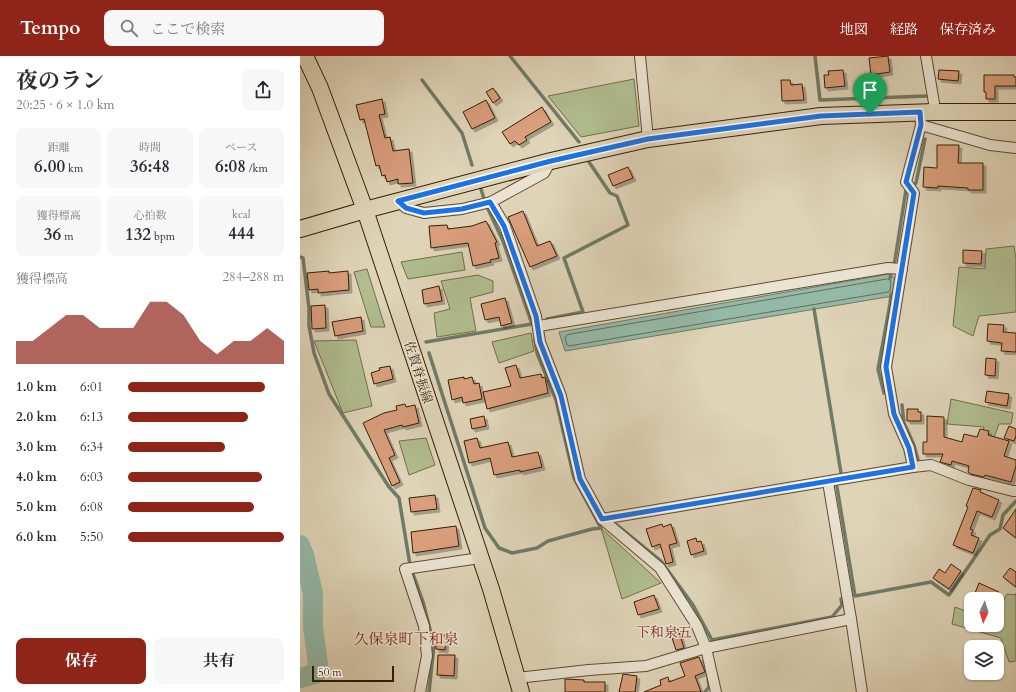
<!DOCTYPE html>
<html lang="ja">
<meta charset="utf-8">
<style>
body{margin:0;font-family:Cardo,"Noto Serif JP",serif;background:#f7f7f7;color:#2b2b33;height:100vh;display:flex;flex-direction:column;font-size:15px;white-space:nowrap}
*{box-sizing:border-box;margin:0}
p{font-size:13px;color:#7c7c81}
.icon{flex:none;width:22px;height:22px;fill:none;stroke:currentColor;stroke-width:2;stroke-linecap:round;stroke-linejoin:round}
.map{position:relative;flex:1;overflow:hidden}
.details{display:flex;flex-direction:column;background:#fff;width:300px}
.details>*{flex:none}
.needle{width:26px;rotate:184deg}
.tools{position:absolute;left:664px;top:536px;display:grid;gap:8px}
.tools a{display:grid;place-items:center;width:40px;height:40px;border-radius:8px;background:#fff;box-shadow:0 1px 3px #0004;font-size:20px}
.scale{position:absolute;left:12px;bottom:10px;width:82px;box-sizing:border-box;padding-left:4px;border:2px solid #361f03;border-top:0;font-size:11px;line-height:14px;white-space:nowrap;color:#361f03;-webkit-text-stroke:3px #eae3d1;paint-order:stroke}
.pin{position:absolute;display:grid;place-items:center;width:34px;height:34px;color:#fff;margin:-41px -17px;border-radius:50% 50% 50% 0;rotate:-45deg;box-shadow:0 0 4px #0007}
.pin .icon{rotate:45deg}
.round{display:grid;place-items:center;flex:none;width:42px;height:42px;border-radius:8px;background:#f7f7f7}
.summary{display:flex;align-items:center;justify-content:space-between;height:68px;padding:0 16px}
h1{font-size:22px;font-weight:700;line-height:30px}
.metrics{display:grid;grid-template-columns:repeat(3,1fr);gap:6px;height:68px;padding:4px 16px}
.metrics div{display:grid;align-content:center;border-radius:8px;background:#f7f7f7;text-align:center}
.metrics b{font-size:17px;font-weight:700}
.metrics small{font-size:11px;font-weight:400}
.metrics p{font-size:11px}
.chart{height:112px;padding:8px 16px}
.chart p{display:flex;justify-content:space-between}
.chart svg{width:100%;height:72px;margin-top:4px;fill:#8f2418;opacity:.7}
.primary-button{display:flex;gap:8px;margin-top:auto;padding:8px 16px}
.primary-button a{flex:1;height:46px;border-radius:8px;background:#8f2418;color:#fff;font-size:16px;font-weight:700;line-height:46px;text-align:center}
.primary-button a+a{background:#f7f7f7;color:#2b2b33}
ul{padding:0 16px;list-style:none;font-size:13px}
li{display:grid;grid-template-columns:64px 48px 1fr;align-items:center;height:30px}
li i{height:10px;border-radius:5px;background:#8f2418}
header{display:flex;align-items:center;gap:24px;box-sizing:border-box;height:56px;padding:0 20px;background:#8f2418;color:#fff}
header strong{font-size:19px}
nav{display:flex;gap:22px;margin-inline-start:auto;font-size:14px}
.search{width:280px;height:36px;background:#f7f7f7;display:flex;align-items:center;gap:10px;box-sizing:border-box;padding:0 14px;border-radius:8px;color:#7c7c81;font-size:15px}
main{display:flex;flex:1;min-height:0}
.map>svg:first-child{display:block}
</style>
<header>
<strong>Tempo</strong>
<div class="search"><svg class="icon" aria-label="search" viewBox="0 0 24 24"><circle cx="10" cy="10" r="6"/><path d="M15 15l6 6"/></svg>ここで検索</div>
<nav><a>地図</a><a>経路</a><a>保存済み</a></nav>
</header>
<main>
<section class="details">
<div class="summary"><div><h1>夜のラン</h1><p>20:25 · 6 × 1.0 km</p></div><a class="round"><svg class="icon" aria-label="share" viewBox="0 0 24 24"><path d="M12 15V3M7 8l5-5 5 5M5 13v7h14v-7"/></svg></a></div>
<div class="metrics">
<div><p>距離</p><b>6.00<small> km</small></b></div>
<div><p>時間</p><b>36:48</b></div>
<div><p>ペース</p><b>6:08<small> /km</small></b></div>
</div>
<div class="metrics">
<div><p>獲得標高</p><b>36<small> m</small></b></div>
<div><p>心拍数</p><b>132<small> bpm</small></b></div>
<div><p>kcal</p><b>444</b></div>
</div>
<div class="chart"><p><span>獲得標高</span>284–288 m</p>
<svg viewBox="0 0 160 44" preserveAspectRatio="none"><path d="M0 44V30L10 30L20 22L30 14L40 14L50 22L60 22L70 22L80 6L90 6L100 14L110 30L120 38L130 30L140 30L150 22L160 30V44z"/></svg>
</div>
<ul>
<li><b>1.0 km</b>6:01<i style="width:88%"></i></li>
<li><b>2.0 km</b>6:13<i style="width:77%"></i></li>
<li><b>3.0 km</b>6:34<i style="width:62%"></i></li>
<li><b>4.0 km</b>6:03<i style="width:86%"></i></li>
<li><b>5.0 km</b>6:08<i style="width:81%"></i></li>
<li><b>6.0 km</b>5:50<i style="width:100%"></i></li>
</ul>
<div class="primary-button"><a>保存</a><a>共有</a></div>
</section>
<div class="map">
<svg width="716" height="636" viewBox="0 0 716 636">
<defs>
<filter id="shadow"><feDropShadow dx="3" dy="3" stdDeviation="0" flood-color="#0004"/></filter>
</defs>
<rect width="100%" height="100%" fill="#dfd4b8"/>
<filter id="stains"><feTurbulence type="fractalNoise" baseFrequency=".005" numOctaves="4"/><feColorMatrix values="0 0 0 0 .2 0 0 0 0 .09 0 0 0 0 .02 0 0 0 .5 -.17"/></filter>
<radialGradient id="worn" r=".72"><stop offset=".6" stop-color="#630" stop-opacity="0"/><stop offset="1" stop-color="#630" stop-opacity=".3"/></radialGradient>
<g fill="#b0bd90" stroke="#736e4a">
<polygon points="334,23 339,70 281,81 248,40"/>
<polygon points="714,190 716,203 716,256 679,260 673,280 653,270 659,211 685,213 686,193"/>
<polygon points="162,196 165,214 108,223 101,206"/>
<polygon points="67,213 85,271 71,271 54,216"/>
<polygon points="178,219 193,225 193,236 170,242 176,275 137,281 134,257 150,253 141,225"/>
<polygon points="231,277 234,295 199,307 192,286"/>
<polygon points="56,284 72,350 43,357 14,285"/>
<polygon points="651,343 713,357 711,368 699,368 688,398 678,394 684,371 647,368"/>
<polygon points="126,382 135,409 109,419 99,385"/>
<polygon points="301,472 361,527 322,543"/>
<polygon points="716,537 716,605 709,606 701,582 652,568 655,551 671,557 671,569 697,569 697,556 707,538 715,539"/>
</g>
<polygon fill="#95b9a8" stroke="#6f7b66" points="589,218 596,223 593,240 265,295 259,276"/>
<g fill="none" stroke-linecap="round" stroke-linejoin="round">
<polygon stroke="#666c56" stroke-width="1" points="588,223 591,225 590,235 588,236 269,290 267,289 265,282 267,279"/>
<g stroke="#6f7b66" stroke-width="3.5">
<polyline points="210,0 279,86"/>
<polyline points="515,0 520,44 626,40"/>
<polyline points="122,24 162,77 172,109"/>
<polyline points="181,133 184,143"/>
<polyline points="0,201 3,202 9,252 9,270 14,297 29,338 89,431 99,442 110,509"/>
<polyline points="590,222 595,204 606,134 616,127 625,83"/>
<polyline points="514,253 541,417"/>
<polyline points="247,263 283,256 264,202 328,169 317,140 310,137 289,106"/>
<polyline points="126,286 232,268 203,185 188,153"/>
<polyline points="129,297 185,472 199,492 212,497 237,492 248,485 292,473 301,472 274,422 256,344 237,297 235,284"/>
<polyline points="584,337 578,313 590,248 591,238"/>
<polyline points="602,349 604,367 614,389 618,404"/>
<polyline points="537,431 555,540 631,526 649,539 690,479 700,473 703,459 716,445"/>
<polyline points="317,469 361,505 393,549 412,584 532,561 542,549 541,543"/>
<polyline points="113,518 123,546 134,589 129,636"/>
<polyline points="405,636 409,631 408,620"/>
</g>
<polyline stroke="#95b9a8" stroke-width="20" points="0,489 4,499 13,537 13,571 18,608 15,618 0,622"/>
</g>
<g fill="#d99e7b" stroke="#361f03" filter="url(#shadow)">
<polygon points="588,0 590,16 571,19 569,2"/>
<polygon points="543,14 545,30 525,32 524,19 529,19 528,15"/>
<polygon points="639,14 659,15 658,25 638,23"/>
<polygon points="684,19 714,19 714,21 716,21 716,30 695,30 695,43 686,43 686,36 684,36"/>
<polygon points="481,24 490,24 491,29 502,28 504,44 482,45"/>
<polygon points="193,32 200,42 193,47 186,36"/>
<polygon points="82,43 85,58 79,59 85,82 90,81 93,95 109,93 113,127 98,128 98,123 87,126 85,119 82,120 79,109 76,110 64,63 60,64 56,49"/>
<polygon points="186,44 195,62 172,73 163,56"/>
<polygon points="242,51 251,66 225,81 227,84 219,89 215,85 210,88 202,76"/>
<polygon points="637,89 659,89 658,107 683,107 683,134 668,134 668,132 638,130 638,132 623,131 624,111 637,112"/>
<polygon points="328,111 333,122 313,130 308,119"/>
<polygon points="223,155 237,190 250,185 257,200 230,211 208,161"/>
<polygon points="186,165 197,186 195,187 199,202 190,204 191,206 173,210 168,187 131,192 129,170 147,169 148,173 172,170"/>
<polygon points="663,194 682,195 681,208 663,207"/>
<polygon points="29,215 29,217 48,215 49,234 18,237 18,233 9,234 7,217"/>
<polygon points="139,230 142,245 124,248 122,234"/>
<polygon points="205,242 212,267 201,270 199,261 185,264 181,248"/>
<polygon points="25,249 26,272 12,273 11,250"/>
<polygon points="61,261 63,275 35,280 32,266"/>
<polygon points="688,268 704,269 703,276 716,277 716,296 701,295 702,287 687,285"/>
<polygon points="686,302 696,303 695,320 685,319"/>
<polygon points="216,309 220,322 241,318 242,322 245,321 248,337 187,353 183,336 211,330 205,312"/>
<polygon points="90,310 93,323 74,328 71,317 80,314 79,312"/>
<polygon points="164,321 164,323 172,321 174,328 179,327 182,343 163,347 162,341 152,344 148,324"/>
<polygon points="687,335 709,338 707,350 685,346"/>
<polygon points="105,348 106,351 115,349 119,367 103,371 102,369 84,374 95,399 89,402 100,426 92,430 63,367 84,357 97,354 96,350"/>
<polygon points="607,353 618,353 618,356 621,356 621,365 607,365"/>
<polygon points="184,360 186,370 172,373 170,363"/>
<polygon points="627,360 644,361 644,381 662,386 664,378 677,381 680,373 689,375 688,379 709,385 704,400 716,404 716,410 711,426 685,419 684,421 671,418 668,416 669,410 652,405 651,409 640,406 643,398 623,398 623,386 627,386"/>
<polygon points="709,370 716,373 716,380 714,385 704,382"/>
<polygon points="177,382 180,392 208,386 212,401 238,396 242,411 220,416 220,414 194,419 190,402 169,407 164,385"/>
<polygon points="673,432 681,434 680,436 699,444 692,461 677,455 670,473 673,474 671,479 679,482 673,497 653,489 668,451 666,450"/>
<polygon points="135,439 137,453 111,456 109,442"/>
<polygon points="716,453 716,482 703,472"/>
<polygon points="362,468 363,471 371,468 377,487 369,489 373,506 366,508 360,488 352,491 346,473"/>
<polygon points="156,470 159,490 113,497 111,476"/>
<polygon points="396,482 397,486 401,485 404,495 391,499 387,485"/>
<polygon points="651,508 661,515 649,533 633,522 639,513 645,517"/>
<polygon points="710,512 716,516 716,531 703,521"/>
<polygon points="679,527 699,536 696,543 674,543 677,537 675,537"/>
<polygon points="354,539 359,553 338,559 334,546"/>
<polygon points="378,573 384,592 376,594 370,576"/>
<polygon points="136,579 146,579 145,594 136,593"/>
<polygon points="138,599 155,599 154,620 137,619"/>
<polygon points="399,601 405,616 395,620 401,636 344,636 361,629 360,624 368,621 369,626 385,620 380,607"/>
<polygon points="323,618 337,620 335,636 319,636"/>
<polygon points="265,623 284,624 284,626 305,626 305,636 265,636"/>
</g>
<g fill="none" stroke-linecap="round" stroke-linejoin="round">
<g stroke="#604c30" stroke-width="12">
<g id="minor">
<polyline points="340,0 348,83"/>
<polyline points="626,0 634,47 634,56"/>
<polyline points="621,69 690,89 716,92"/>
<polyline points="98,145 106,152 124,157 162,153 191,146 244,117 251,105"/>
<polyline points="191,146 205,170 236,260 240,286 261,340 280,423 302,463 613,411 631,409 669,424 713,435 716,435"/>
<polyline points="239,270 588,212 602,213"/>
<polyline points="613,411 609,392 594,358 586,311 614,137 606,126 621,69 620,56"/>
<polyline points="528,426 551,563 562,636"/>
<polyline points="302,463 360,512 397,570 406,592 416,636"/>
<polyline points="217,622 289,614 346,610 406,592 551,563"/>
<polyline points="120,636 127,600 124,570 105,513 180,502"/>
</g>
</g>
<g stroke="#361f03" stroke-width="18">
<g id="primary">
<polyline points="5,0 20,32 65,154 191,533 221,636"/>
<polyline points="0,173 65,154 251,105 348,83 521,60 634,56 716,56"/>
</g>
</g>
<use href="#minor" stroke="#eae3d1" stroke-width="10"/>
<use href="#primary" stroke="#dfd4b8" stroke-width="16"/>
</g>
<g fill="none" stroke-linecap="round" stroke-linejoin="round">
<g stroke="#fff" stroke-width="8">
<polygon id="route" points="620,56 621,69 606,126 614,137 586,311 594,358 609,392 613,411 302,463 280,423 261,340 240,286 236,260 204,170 190,146 162,153 124,157 106,152 98,145 251,105 348,83 521,60"/>
</g>
<use href="#route" stroke="#1a73e8" stroke-width="5"/>
</g>
<g text-anchor="middle" stroke-width="3" stroke-linejoin="round" paint-order="stroke">
<g font-size="13" fill="#361f03" stroke="#eae3d1">
<text transform="translate(119 316) rotate(72)" y="5">佐賀脊振線</text>
</g>
<g font-size="14" fill="#7a1f14" stroke="#eae3d1">
<text x="364" y="581">下和泉五</text>
</g>
<g font-size="15" fill="#7a1f14" stroke="#eae3d1">
<text x="106" y="588">久保泉町下和泉</text>
</g>
</g>
<rect width="100%" height="100%" filter="url(#stains)"/>
<rect width="100%" height="100%" fill="url(#worn)"/>
</svg>
<div class="tools">
<a><svg class="needle" viewBox="-14 -14 28 28"><path d="M0-13l5 13h-10z" fill="#e53935"/><path d="M0 13l5-13h-10z" fill="#7c7c81"/></svg></a>
<a><svg class="icon" aria-label="layers" viewBox="0 0 24 24"><path d="M12 4l9 5-9 5-9-5zM3 14l9 5 9-5"/></svg></a>
</div>
<div class="scale">50 m</div>
<div class="pin" style="left:570px;top:58px;background:#1e9e55"><svg class="icon" aria-label="arrive" viewBox="0 0 24 24"><path d="M6 21V4h12l-3 4 3 4H6"/></svg></div>
</div>
</main>
